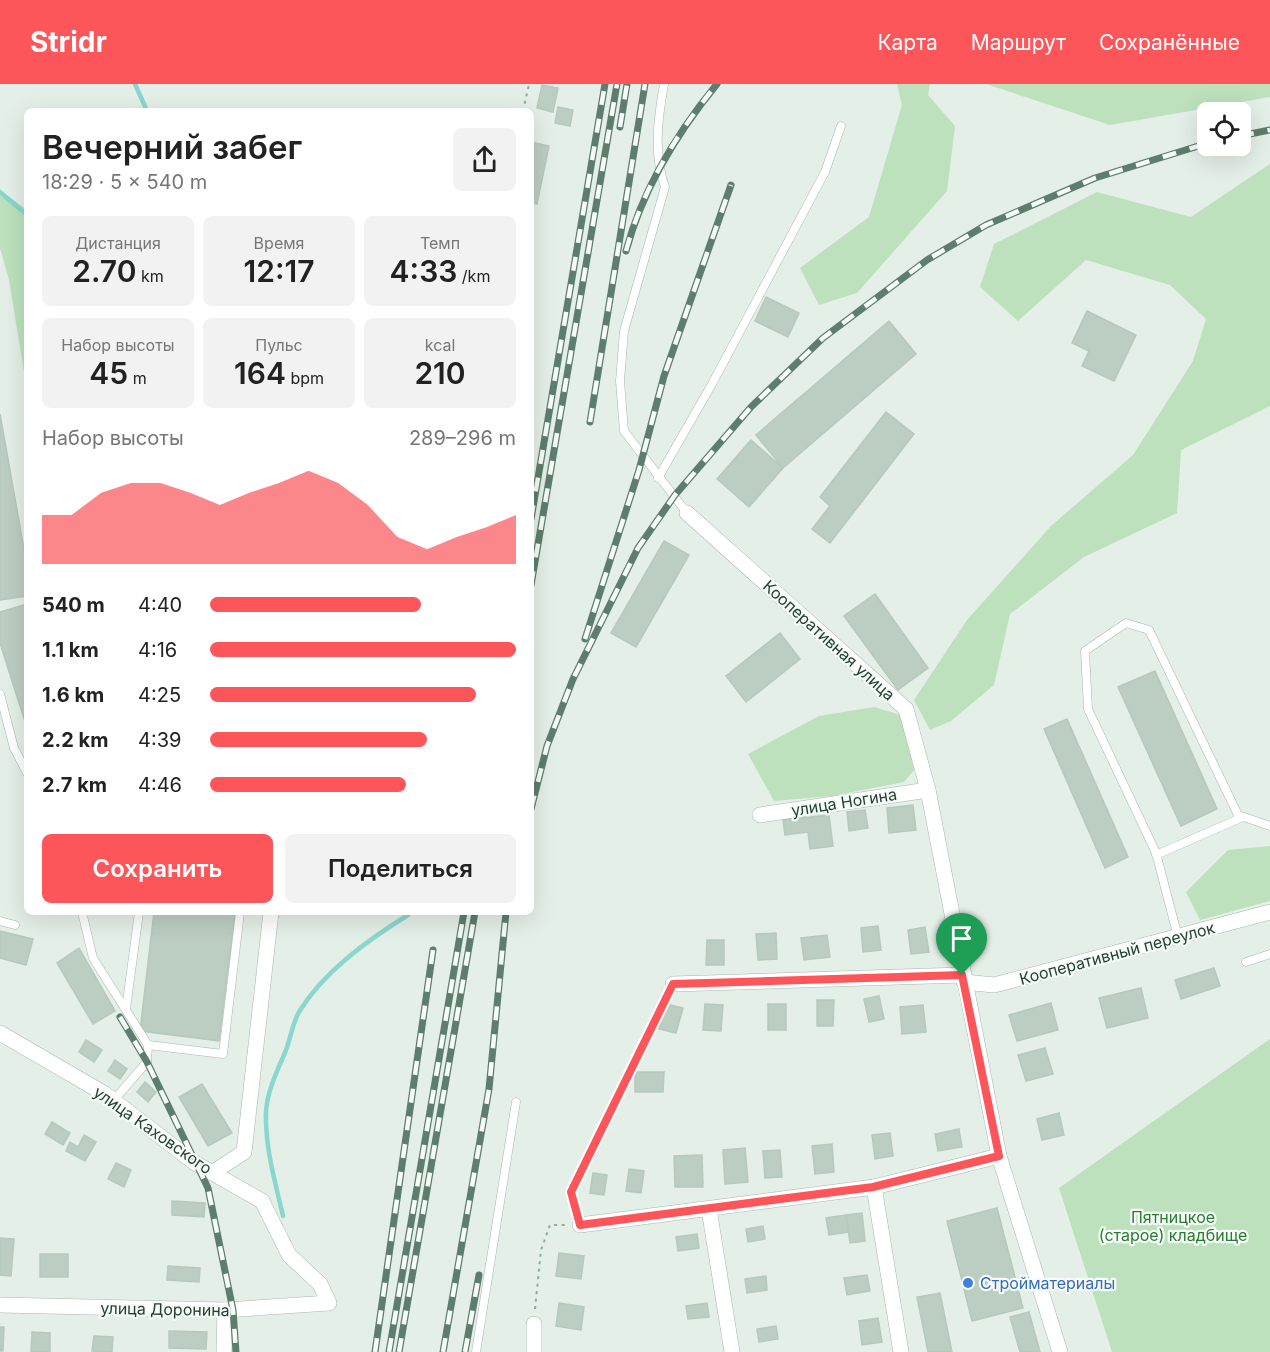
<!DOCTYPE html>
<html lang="ru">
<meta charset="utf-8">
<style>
body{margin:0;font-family:Inter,sans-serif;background:#f2f2f2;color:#222;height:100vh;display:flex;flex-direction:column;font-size:22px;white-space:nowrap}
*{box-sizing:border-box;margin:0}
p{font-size:20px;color:#767676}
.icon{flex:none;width:33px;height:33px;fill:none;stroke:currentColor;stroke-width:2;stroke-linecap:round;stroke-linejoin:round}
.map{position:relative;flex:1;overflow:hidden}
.panel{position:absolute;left:24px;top:24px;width:510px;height:807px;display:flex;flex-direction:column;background:#fff;border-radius:9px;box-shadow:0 6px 24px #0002}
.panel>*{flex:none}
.buttons{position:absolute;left:1197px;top:18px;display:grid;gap:12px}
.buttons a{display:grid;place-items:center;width:54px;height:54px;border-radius:9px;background:#fff;box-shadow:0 6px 24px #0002;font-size:30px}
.pin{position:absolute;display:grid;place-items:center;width:51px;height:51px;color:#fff;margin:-62px -26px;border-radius:50% 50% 50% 0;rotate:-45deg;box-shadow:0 0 6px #0007}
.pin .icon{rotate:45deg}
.round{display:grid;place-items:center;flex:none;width:63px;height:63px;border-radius:9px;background:#f2f2f2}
.head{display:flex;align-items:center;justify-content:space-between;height:102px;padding:0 18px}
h1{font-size:33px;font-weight:600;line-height:45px}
.stats{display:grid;grid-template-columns:repeat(3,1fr);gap:9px;height:102px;padding:6px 18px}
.stats div{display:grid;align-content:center;border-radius:9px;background:#f2f2f2;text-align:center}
.stats b{font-size:30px;font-weight:600}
.stats small{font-size:16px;font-weight:400}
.stats p{font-size:16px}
.chart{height:168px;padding:12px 18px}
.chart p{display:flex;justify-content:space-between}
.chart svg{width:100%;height:108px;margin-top:6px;fill:#fc555a;opacity:.7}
.cta{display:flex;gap:12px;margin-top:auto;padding:12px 18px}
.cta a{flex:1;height:69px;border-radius:9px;background:#fc555a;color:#fff;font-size:24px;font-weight:600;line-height:69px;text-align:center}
.cta a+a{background:#f2f2f2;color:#222}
ul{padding:0 18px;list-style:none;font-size:20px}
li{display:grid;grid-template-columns:96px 72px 1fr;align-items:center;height:45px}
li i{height:15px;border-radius:8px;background:#fc555a}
header{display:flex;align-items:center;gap:36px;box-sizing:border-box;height:84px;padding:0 30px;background:#fc555a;color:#fff}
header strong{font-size:28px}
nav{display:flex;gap:33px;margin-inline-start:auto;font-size:21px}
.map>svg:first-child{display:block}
</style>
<header>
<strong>Stridr</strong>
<nav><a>Карта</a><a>Маршрут</a><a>Сохранённые</a></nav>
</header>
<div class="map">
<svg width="1270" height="1268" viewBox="0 0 1270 1268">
<rect width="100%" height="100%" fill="#e4efe7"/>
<g fill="#bce1bc">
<polygon points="897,0 930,0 928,11 955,42 947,107 857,209 819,221 800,184 869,133 902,21"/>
<polygon points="986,0 1270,0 1270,13 1110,41"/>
<polygon points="1270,80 1270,322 1181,366 1177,429 1084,473 1010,530 994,601 951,637 930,646 914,616 967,536 1051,442 1133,371 1193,277 1206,235 1170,201 1086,176 1018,237 980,203 994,160 1097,108 1191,133"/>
<polygon points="0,106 27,126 27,306 9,196 0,164"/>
<polygon points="874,623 901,631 914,686 904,698 832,712 774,717 748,670 819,632"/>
<polygon points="1270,762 1270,817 1200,836 1186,808 1228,766"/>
<polygon points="1270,955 1270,1268 1112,1268 1059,1104"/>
</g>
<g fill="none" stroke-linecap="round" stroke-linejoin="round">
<g stroke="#89d7ce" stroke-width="4.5">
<polyline points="135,0 147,27"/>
<polyline points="0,108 27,131"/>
<path d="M283 1132C275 1098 265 1063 266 1028 267 1009 276 989 284 971 290 958 292 940 299 928 324 887 368 856 408 831L407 828"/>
</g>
</g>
<g fill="#bccdc2" stroke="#b6c9bc" stroke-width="1.5">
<polygon points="542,1 558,4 553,28 537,24"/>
<polygon points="558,23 573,26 570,42 555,39"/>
<polygon points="531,58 549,62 537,120 531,119"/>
<polygon points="766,213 799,229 788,253 755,237"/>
<polygon points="1087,227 1136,251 1114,297 1082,282 1089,267 1072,259"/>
<polygon points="889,237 916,270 783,384 756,351"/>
<polygon points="886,328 914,350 830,459 812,445 830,422 820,413"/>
<polygon points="0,330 27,482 27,512 0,516"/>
<polygon points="751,356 783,384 749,423 717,395"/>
<polygon points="664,457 689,471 636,563 611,549"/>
<polygon points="875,510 928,584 898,606 844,532"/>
<polygon points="27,520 27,644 0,559 0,528"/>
<polygon points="780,549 800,575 746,618 726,592"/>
<polygon points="1155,587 1217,725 1181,742 1118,603"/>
<polygon points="1067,635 1128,773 1105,784 1044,645"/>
<polygon points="913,721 916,746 889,749 887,724"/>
<polygon points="865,726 868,744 849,747 847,728"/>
<polygon points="829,731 833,762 810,765 808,748 785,751 783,736"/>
<polygon points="154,828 235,828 219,957 140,947"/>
<polygon points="878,842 881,866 863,868 861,844"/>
<polygon points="925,843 929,868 911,870 908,846"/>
<polygon points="0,847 33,855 26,881 0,874"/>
<polygon points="776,849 777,875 758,876 756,850"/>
<polygon points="827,851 830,873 804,876 801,854"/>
<polygon points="707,856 724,856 724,881 706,881"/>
<polygon points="79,864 115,927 93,940 57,879"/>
<polygon points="1214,884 1220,902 1181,915 1175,896"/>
<polygon points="1141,904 1148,934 1107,944 1099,914"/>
<polygon points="879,912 884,935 869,938 864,915"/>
<polygon points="817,916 834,916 833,942 817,942"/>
<polygon points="1051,919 1058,946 1017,957 1009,931"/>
<polygon points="666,920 683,924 676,949 659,945"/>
<polygon points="705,920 723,921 721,947 703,946"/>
<rect x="768" y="920" width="18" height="26"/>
<polygon points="923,921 926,948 902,950 900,923"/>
<polygon points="86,956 102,966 94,978 79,968"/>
<polygon points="1045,964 1053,990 1026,997 1018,971"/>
<polygon points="115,976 127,985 120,995 108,987"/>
<polygon points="635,988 664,988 663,1008 635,1008"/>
<polygon points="145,998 156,1008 148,1018 137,1008"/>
<polygon points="202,1000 232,1049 208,1062 179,1013"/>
<polygon points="1059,1029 1064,1051 1042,1056 1037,1035"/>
<polygon points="52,1038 70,1049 63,1061 45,1050"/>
<polygon points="959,1045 962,1063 938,1067 935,1050"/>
<polygon points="890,1049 893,1072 875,1075 872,1051"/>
<polygon points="84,1051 96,1058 85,1077 66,1067 70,1058 78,1063"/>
<polygon points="832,1060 834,1088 815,1090 812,1062"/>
<polygon points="745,1064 748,1098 725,1100 723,1066"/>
<polygon points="780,1066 782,1093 765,1094 763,1067"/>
<polygon points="702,1071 703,1103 675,1103 674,1072"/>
<polygon points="116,1079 131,1086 124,1103 108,1095"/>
<polygon points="629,1085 644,1087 641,1109 626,1107"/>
<polygon points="593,1089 607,1091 604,1111 590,1109"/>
<polygon points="172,1117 205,1119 204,1133 172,1131"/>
<polygon points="997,1124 1023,1224 972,1237 947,1137"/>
<polygon points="862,1129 865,1157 850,1159 846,1131"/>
<polygon points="846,1131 848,1148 829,1151 826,1134"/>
<polygon points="763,1142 765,1155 748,1158 746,1145"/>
<polygon points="697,1150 699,1164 678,1167 676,1153"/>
<polygon points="0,1154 14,1155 11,1192 0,1191"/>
<polygon points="559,1169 584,1172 581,1195 556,1192"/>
<rect x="40" y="1170" width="28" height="23"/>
<polygon points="168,1182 200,1184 199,1198 167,1196"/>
<polygon points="867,1191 870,1207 847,1211 844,1194"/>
<polygon points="766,1192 767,1206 747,1209 745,1195"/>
<polygon points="940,1209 952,1268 928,1268 917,1213"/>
<polygon points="559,1219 584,1223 581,1246 556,1242"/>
<polygon points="707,1219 709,1233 688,1235 686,1222"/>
<polygon points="1029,1228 1040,1268 1020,1268 1010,1233"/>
<polygon points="878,1234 882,1258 862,1261 859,1237"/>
<polygon points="776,1242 778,1255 759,1258 757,1245"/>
<polygon points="0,1243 4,1243 3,1267 0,1267"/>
<polygon points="169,1247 207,1248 206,1265 169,1264"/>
<polygon points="32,1248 50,1249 50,1268 31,1268"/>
<polygon points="94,1252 113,1253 112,1268 92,1267"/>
</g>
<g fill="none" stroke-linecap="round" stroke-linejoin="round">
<g stroke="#a6b8ad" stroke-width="9">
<g id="lane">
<path d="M664 0C658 34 653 70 665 103L624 247 620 297 624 347 687 429"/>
<polyline points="658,394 712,300 825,88 841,42"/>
<polyline points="0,610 14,664 27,689"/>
<polyline points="1156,771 1243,733"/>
<polyline points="82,828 93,874 148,961 147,978 113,1017"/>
<polyline points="0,837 15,841"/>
<polyline points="1178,853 1156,769 1088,625 1085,567 1126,539 1149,546 1238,731 1270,742"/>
<polyline points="1246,878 1270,870"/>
<polyline points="126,925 139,828"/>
<polyline points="148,961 223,970 240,828"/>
<polyline points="476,1268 516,1018"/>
</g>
</g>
<g stroke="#a6b8ad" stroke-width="16">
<g id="street">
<polyline points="687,429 906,625 928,706 999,1072 1060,1268"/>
<polyline points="760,731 928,706"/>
<polyline points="964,898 994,901 1270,828"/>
<polyline points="673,900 962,891"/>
<polyline points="0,949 105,1010 195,1079 262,1117 289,1171 320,1200 329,1219 225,1226 0,1221"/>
<polyline points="212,1089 244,1068 271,828"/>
<polyline points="874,1103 901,1268"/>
<polyline points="709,1125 732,1268"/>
<polyline points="580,1141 874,1103 999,1072"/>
<polyline points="224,1268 225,1226"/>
<polyline points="534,1268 534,1240"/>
</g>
</g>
<g stroke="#82b597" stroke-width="2" stroke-dasharray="3 4.5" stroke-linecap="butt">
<polyline points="523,27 529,0"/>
<polyline points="577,1128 571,1108 667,913"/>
<polyline points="535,1225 541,1166 550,1141 567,1141"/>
</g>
<use href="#lane" stroke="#fff" stroke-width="8"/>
<use href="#street" stroke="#fff" stroke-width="15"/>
<g stroke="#5d7e6c" stroke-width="7">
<g id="rail">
<polyline points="620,43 627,0"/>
<polyline points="1240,52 1270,46"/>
<path d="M626 167C643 104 676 50 717 0"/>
<polyline points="590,338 645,0"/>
<polyline points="531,435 605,0"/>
<polyline points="531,501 617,0"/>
<polyline points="585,555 639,386 664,292 731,101"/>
<polyline points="531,725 547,662 573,595 638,464 675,411 751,323 823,254 927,176 986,141 1095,94 1208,59"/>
<polyline points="120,933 147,978 208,1104 233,1226 236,1268"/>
<polyline points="375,1268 433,866"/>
<polyline points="389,1268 464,828"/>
<polyline points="399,1268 475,828"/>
<polyline points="443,1268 489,1005 506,828"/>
<polyline points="465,1268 479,1191"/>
</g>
</g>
<use href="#rail" stroke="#f6fbf7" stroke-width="4.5" stroke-dasharray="14" stroke-linecap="butt"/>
</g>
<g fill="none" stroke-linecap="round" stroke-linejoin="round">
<g stroke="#fff" stroke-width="12">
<polygon id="route" points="962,891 999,1072 873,1103 580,1141 571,1108 673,900"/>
</g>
<use href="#route" stroke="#fc555a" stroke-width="8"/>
</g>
<circle fill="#3f7fe0" stroke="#f6fbf7" stroke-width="2" cx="968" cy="1199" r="6"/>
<g text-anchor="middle" stroke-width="4.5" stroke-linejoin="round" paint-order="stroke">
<g font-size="16" fill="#224231" stroke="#f6fbf7">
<text transform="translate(829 556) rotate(42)" y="6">Кооперативная улица</text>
<text transform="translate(844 718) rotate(-9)" y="6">улица Ногина</text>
<text transform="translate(1117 869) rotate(-15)" y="6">Кооперативный переулок</text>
<text transform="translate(153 1046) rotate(35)" y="6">улица Каховского</text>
<text transform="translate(165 1225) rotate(1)" y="6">улица Доронина</text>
</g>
<g font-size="16" fill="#287d32" stroke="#f6fbf7">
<text x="1173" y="1139">Пятницкое<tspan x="1173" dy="18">(старое) кладбище</tspan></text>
</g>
<g font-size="16" fill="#366cbe" stroke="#f6fbf7" text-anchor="start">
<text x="980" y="1205">Стройматериалы</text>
</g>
</g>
</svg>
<div class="buttons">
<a><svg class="icon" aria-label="locate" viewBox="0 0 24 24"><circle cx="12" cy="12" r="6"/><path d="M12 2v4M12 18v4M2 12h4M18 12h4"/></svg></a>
</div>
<div class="pin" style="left:962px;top:891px;background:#1e9e55"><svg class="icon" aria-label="arrive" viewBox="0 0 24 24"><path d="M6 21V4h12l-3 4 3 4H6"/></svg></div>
<section class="panel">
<div class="head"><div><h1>Вечерний забег</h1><p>18:29 · 5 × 540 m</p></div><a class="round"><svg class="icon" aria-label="share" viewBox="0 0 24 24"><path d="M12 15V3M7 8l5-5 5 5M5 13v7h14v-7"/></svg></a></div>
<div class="stats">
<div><p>Дистанция</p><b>2.70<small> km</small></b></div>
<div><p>Время</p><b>12:17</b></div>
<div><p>Темп</p><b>4:33<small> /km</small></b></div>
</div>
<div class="stats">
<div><p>Набор высоты</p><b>45<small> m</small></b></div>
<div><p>Пульс</p><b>164<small> bpm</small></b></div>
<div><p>kcal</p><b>210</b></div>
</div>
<div class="chart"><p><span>Набор высоты</span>289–296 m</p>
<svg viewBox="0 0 160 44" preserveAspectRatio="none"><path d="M0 44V24L10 24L20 15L30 11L40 11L50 15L60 20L70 15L80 11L90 6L100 11L110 20L120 33L130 38L140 33L150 29L160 24V44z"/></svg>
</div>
<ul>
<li><b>540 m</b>4:40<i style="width:69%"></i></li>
<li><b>1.1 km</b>4:16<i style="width:100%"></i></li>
<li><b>1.6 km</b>4:25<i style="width:87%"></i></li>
<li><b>2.2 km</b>4:39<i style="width:71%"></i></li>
<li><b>2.7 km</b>4:46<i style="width:64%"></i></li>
</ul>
<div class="cta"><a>Сохранить</a><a>Поделиться</a></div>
</section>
</div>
